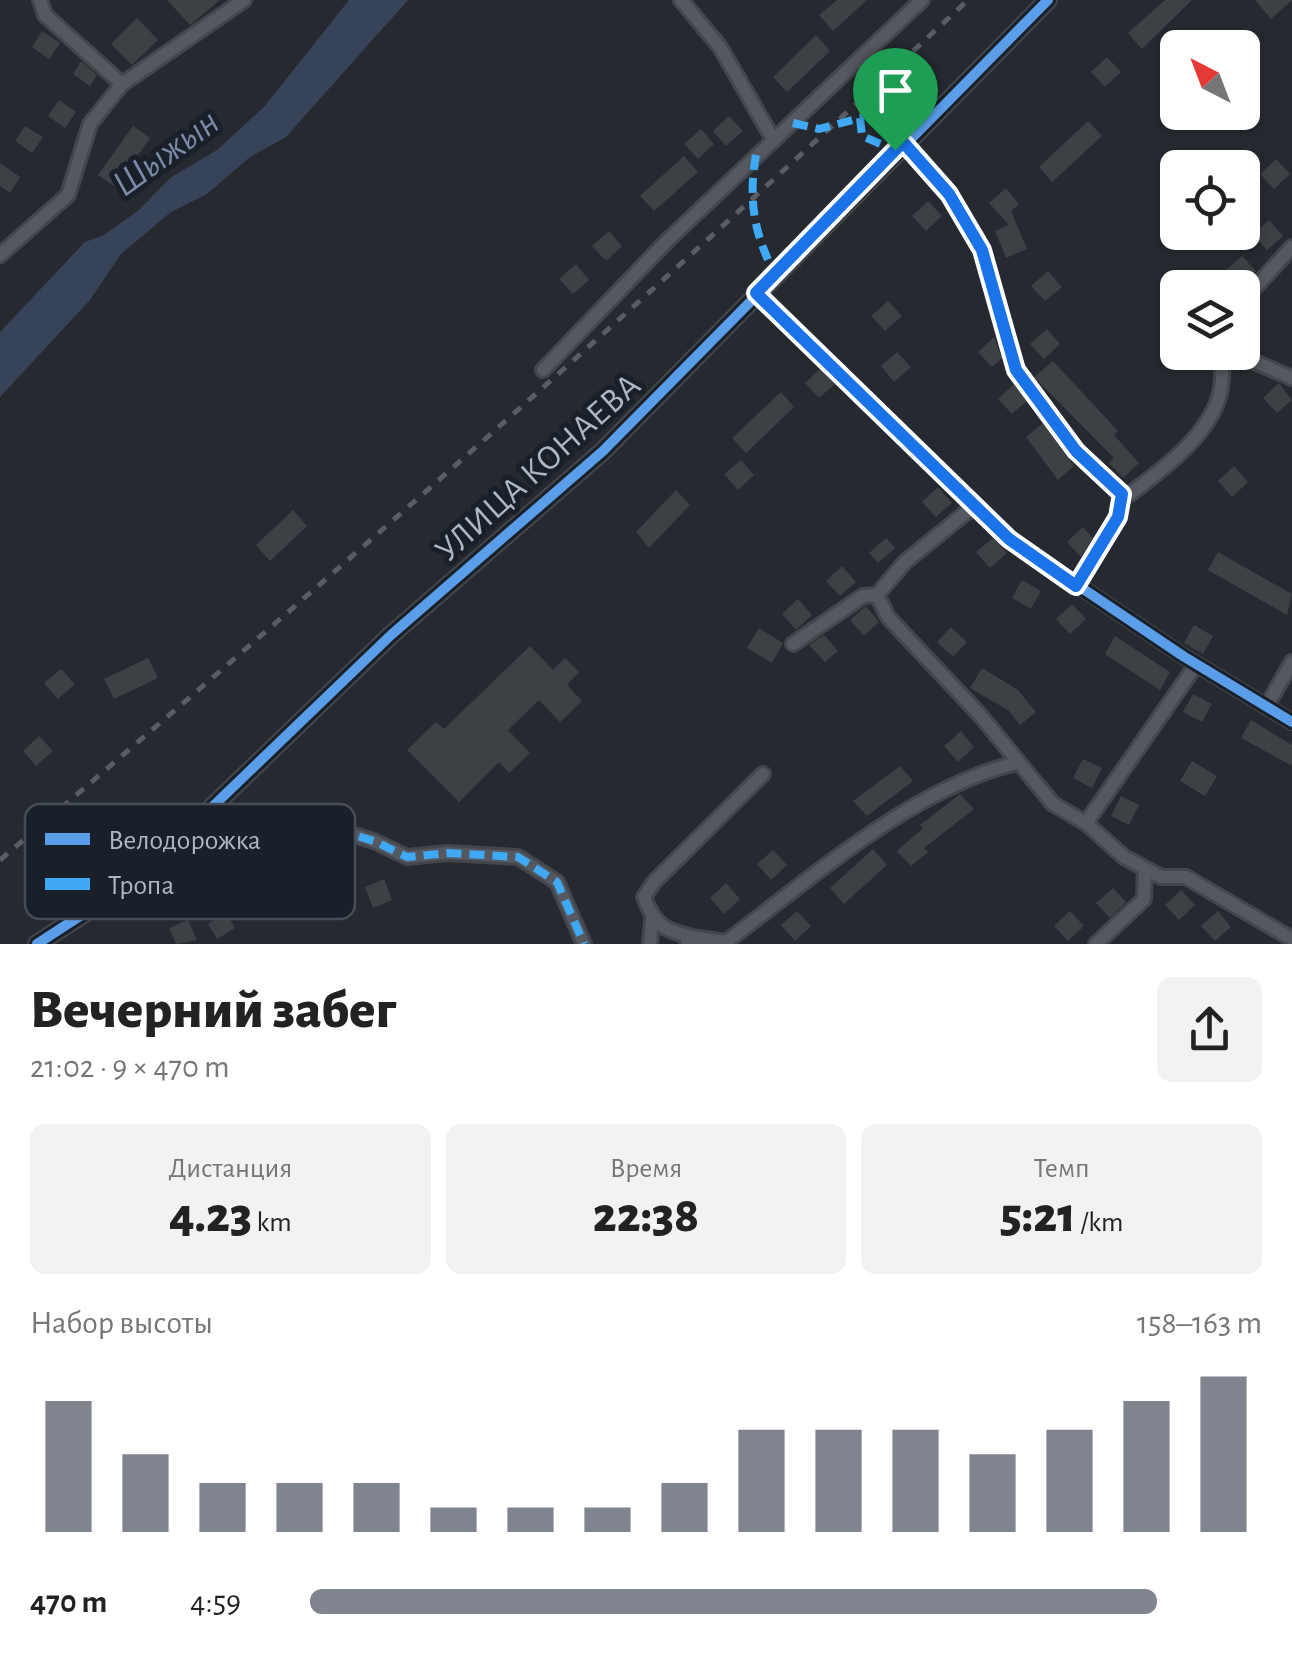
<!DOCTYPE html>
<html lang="ru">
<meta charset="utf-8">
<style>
body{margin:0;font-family:"Alegreya Sans",sans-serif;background:#f2f2f2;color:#222;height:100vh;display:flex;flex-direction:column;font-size:38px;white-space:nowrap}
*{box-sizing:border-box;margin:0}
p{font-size:32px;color:#767676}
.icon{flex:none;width:55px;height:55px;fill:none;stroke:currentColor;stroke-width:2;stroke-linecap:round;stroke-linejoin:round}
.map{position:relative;height:944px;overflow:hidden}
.panel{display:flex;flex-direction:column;background:#fff;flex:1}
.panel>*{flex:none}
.needle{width:65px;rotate:318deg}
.buttons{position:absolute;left:1160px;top:30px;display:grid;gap:20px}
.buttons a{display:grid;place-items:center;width:100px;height:100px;border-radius:15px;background:#fff;box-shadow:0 2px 8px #0004;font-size:50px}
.pin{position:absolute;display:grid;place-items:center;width:85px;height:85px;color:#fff;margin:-102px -42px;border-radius:50% 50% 50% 0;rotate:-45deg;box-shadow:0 0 10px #0007}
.pin .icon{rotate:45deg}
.round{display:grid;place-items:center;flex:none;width:105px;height:105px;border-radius:15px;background:#f2f2f2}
.summary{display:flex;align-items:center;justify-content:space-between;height:170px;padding:0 30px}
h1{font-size:55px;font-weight:800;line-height:75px}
.metrics{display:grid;grid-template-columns:repeat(3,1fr);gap:15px;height:170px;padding:10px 30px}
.metrics div{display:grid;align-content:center;border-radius:15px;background:#f2f2f2;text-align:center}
.metrics b{font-size:50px;font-weight:800}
.metrics small{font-size:28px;font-weight:400}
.metrics p{font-size:28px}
.chart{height:280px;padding:20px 30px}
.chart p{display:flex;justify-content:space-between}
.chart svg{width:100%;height:180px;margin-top:10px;stroke:#7f848e;stroke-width:6}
ul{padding:0 30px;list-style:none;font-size:32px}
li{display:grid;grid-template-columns:160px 120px 1fr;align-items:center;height:75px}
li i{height:25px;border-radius:12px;background:#7f848e}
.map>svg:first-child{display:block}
</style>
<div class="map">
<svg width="1292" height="944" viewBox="0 0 1292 944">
<rect width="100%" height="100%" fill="#262a30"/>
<polygon fill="#374358" points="349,0 408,0 286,137 250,157 207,194 171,212 121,254 90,300 0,397 0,332 85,242 104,235 139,210 170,178 217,150 264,107"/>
<g fill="#3d4045">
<polygon points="167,0 220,0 190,25"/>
<polygon points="837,0 867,0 833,31 819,15"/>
<polygon points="1165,0 1192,0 1142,49 1128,33"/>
<polygon points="1255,0 1292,0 1271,19"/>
<polygon points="137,18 158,40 132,65 111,44"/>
<polygon points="42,31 60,43 49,59 32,47"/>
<polygon points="816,35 830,51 787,92 773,77"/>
<polygon points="1107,57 1121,72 1105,87 1091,72"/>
<polygon points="81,61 97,75 90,86 73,74"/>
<polygon points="59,100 76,112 65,128 48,116"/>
<polygon points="729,116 743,131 726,146 713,131"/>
<polygon points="1088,121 1102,136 1052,182 1039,167"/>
<polygon points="25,126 43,137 32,153 15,141"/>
<polygon points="133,126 150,138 116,187 98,175"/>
<polygon points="701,129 714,144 698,159 684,144"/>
<polygon points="684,156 698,172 654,211 640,196"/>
<polygon points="1276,159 1290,174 1274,189 1260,174"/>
<polygon points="0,163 20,177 10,193 0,186"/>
<polygon points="1006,188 1019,204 1011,211 1027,249 1006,258 995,231 1009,225 989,203"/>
<polygon points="928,201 942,216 926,231 912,216"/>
<polygon points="1269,220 1283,236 1267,250 1253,235"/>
<polygon points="609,231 622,246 606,261 592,246"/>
<polygon points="1242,256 1256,271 1240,286 1226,270"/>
<polygon points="576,264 589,280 573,294 559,279"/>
<polygon points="1048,271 1062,287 1045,301 1031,286"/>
<polygon points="888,301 902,316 885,331 871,316"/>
<polygon points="1047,329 1060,344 1044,359 1030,344"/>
<polygon points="994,337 1002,358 992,367 978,352"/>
<polygon points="897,352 911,367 894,382 881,366"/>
<polygon points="1053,361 1118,431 1114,435 1139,463 1123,478 1109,463 1114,458 1034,377"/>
<polygon points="820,369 835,384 819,398 805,383"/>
<polygon points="1279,383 1292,400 1277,413 1263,398"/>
<polygon points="1014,384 1027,401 1012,414 998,399"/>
<polygon points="781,392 794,407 746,453 732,438"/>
<polygon points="1043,423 1074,466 1058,480 1026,437"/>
<polygon points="741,460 754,475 738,490 724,474"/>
<polygon points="1234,466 1248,482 1232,497 1218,481"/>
<polygon points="938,487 952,503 936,517 922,502"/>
<polygon points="676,490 690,505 649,548 636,532"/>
<polygon points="293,510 307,526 270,561 256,545"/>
<polygon points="1083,527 1093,538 1081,557 1067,542"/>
<polygon points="886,538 895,548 878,563 869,553"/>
<polygon points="993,538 1007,553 990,568 976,552"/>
<polygon points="1218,552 1292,594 1287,615 1208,570"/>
<polygon points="842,566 856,582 840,596 826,581"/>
<polygon points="1022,580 1041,591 1031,609 1012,598"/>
<polygon points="798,599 812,615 796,630 782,614"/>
<polygon points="1072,604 1086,619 1070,634 1056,619"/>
<polygon points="866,606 879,622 864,636 850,620"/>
<polygon points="1194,625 1213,636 1203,654 1184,643"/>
<polygon points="951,627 967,642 953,657 937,642"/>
<polygon points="759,628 783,643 772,663 747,648"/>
<polygon points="824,635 838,651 825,662 809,645"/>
<polygon points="1115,636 1170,672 1160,690 1105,654"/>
<polygon points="530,646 553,670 565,658 579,672 567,685 582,701 560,722 539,700 508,730 530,753 509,773 499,762 459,802 407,750 436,722 444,729"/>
<polygon points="148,658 158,678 114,699 104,679"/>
<polygon points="982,668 1018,690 1036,712 1020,725 1008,710 970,688"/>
<polygon points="61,669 75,684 58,699 44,683"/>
<polygon points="1193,694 1212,704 1202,722 1183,712"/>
<polygon points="1251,720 1292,745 1292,766 1241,738"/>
<polygon points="961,731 974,747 958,762 944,746"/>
<polygon points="39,736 53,751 36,766 23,751"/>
<polygon points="1083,759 1102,768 1092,788 1073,778"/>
<polygon points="1192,761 1217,776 1205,796 1180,781"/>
<polygon points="900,766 913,781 867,816 853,801"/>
<polygon points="960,794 974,809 924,848 928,852 911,866 897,851 923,828 920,825"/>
<polygon points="1121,796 1139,805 1129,825 1111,816"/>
<polygon points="873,849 887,865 844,904 830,888"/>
<polygon points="773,850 787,865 771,880 757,864"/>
<polygon points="384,879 392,900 373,908 365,887"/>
<polygon points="726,883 740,899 724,914 710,898"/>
<polygon points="1113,888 1126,902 1110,918 1096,903"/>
<polygon points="1181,890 1195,905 1179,920 1165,905"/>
<polygon points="797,911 811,926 795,941 781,925"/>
<polygon points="1070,911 1084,926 1068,941 1054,926"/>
<polygon points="1218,911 1231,927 1215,941 1201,926"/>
<polygon points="226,913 235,928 217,939 208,924"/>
<polygon points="188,920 197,940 176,944 169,928"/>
</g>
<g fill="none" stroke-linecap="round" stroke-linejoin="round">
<g stroke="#43464b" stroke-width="18">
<g id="minor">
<polyline points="40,0 45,15 122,84"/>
<polyline points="681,0 720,47 773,139"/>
<path d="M903 142 949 194 982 250 1016 370 1077 451 1122 494H1130C1163 469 1210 435 1220 393 1223 381 1222 365 1223 352"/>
<polyline points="0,255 68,195 90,124 122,84 244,0"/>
<polyline points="756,293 1009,539 1183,656 1292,722"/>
<polyline points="1242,302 1292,247"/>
<polyline points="1232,352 1292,378"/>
<polyline points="543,370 667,241 922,0"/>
<polyline points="974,506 905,562 877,595 888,617 980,715 1053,804 1086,823"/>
<polyline points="1076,586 1118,517 1122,494"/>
<polyline points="793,644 863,596 877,595"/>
<polyline points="1196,665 1086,823 1124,857 1161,877 1186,877 1292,939"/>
<polyline points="1266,707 1292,662"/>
<polyline points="177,838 324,826 374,841 407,857 448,853 518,857 557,882 584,944"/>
<path d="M698 938C667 932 655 927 644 897L654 882 763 774"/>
<polyline points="650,944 652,920"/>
<path d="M687 944 698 938 726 942C809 880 915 786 1017 763"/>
<polyline points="1096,944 1144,899 1145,869"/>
</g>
</g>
<g stroke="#43464b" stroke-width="20">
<polyline id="tertiary" points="37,944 83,914 207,812 391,635 603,451 1048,0"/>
</g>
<use href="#minor" stroke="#55585f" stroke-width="12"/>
<use href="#tertiary" stroke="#55585f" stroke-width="15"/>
<path stroke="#595c62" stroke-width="5" stroke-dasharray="10 10" stroke-linecap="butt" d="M0 860C329 580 652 295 968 0"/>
<g stroke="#3fa9f5" stroke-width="8" stroke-dasharray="15 8" stroke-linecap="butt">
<polyline points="793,123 819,129 860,118 862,136 895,150"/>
<path d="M756 155C748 200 754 234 775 274"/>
<polyline points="1076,586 1118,517 1122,494"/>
<polyline points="177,838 324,826 374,841 407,857 448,853 518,857 557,882 584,944"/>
</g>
<g stroke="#1a2029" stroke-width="16">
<g id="cycleway">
<polyline points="756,293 1009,539 1183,656 1292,722"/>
<polyline points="37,944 83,914 207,812 391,635 603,451 1048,0"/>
</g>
</g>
<use href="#cycleway" stroke="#5a9eea" stroke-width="10"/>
</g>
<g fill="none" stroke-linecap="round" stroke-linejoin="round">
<g stroke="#fff" stroke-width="20">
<polygon id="route" points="903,142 949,194 982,250 1016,370 1076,451 1122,494 1118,517 1076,586 1009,539 756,293"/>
</g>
<use href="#route" stroke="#1a73e8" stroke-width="12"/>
</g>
<g text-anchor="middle" stroke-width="10" stroke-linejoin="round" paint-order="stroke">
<g font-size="35" fill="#afb5c1" stroke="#1a2029">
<text transform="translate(537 467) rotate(-42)" y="12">УЛИЦА КОНАЕВА</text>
</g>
<g font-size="38" font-style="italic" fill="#7b8ba7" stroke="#1a2029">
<text transform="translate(165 152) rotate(-36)" y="13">Шыжын</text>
</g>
</g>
<rect x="25" y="804" width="330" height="115" rx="15" fill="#1a2029" stroke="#474d57" stroke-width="2.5"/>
<rect x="45" y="833" width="45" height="12" fill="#5a9eea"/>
<rect x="45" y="878" width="45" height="12" fill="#3fa9f5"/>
<g font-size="28" fill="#afb5c1">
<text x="108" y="849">Велодорожка</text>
<text x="108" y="894">Тропа</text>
</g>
</svg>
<div class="buttons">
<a><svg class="needle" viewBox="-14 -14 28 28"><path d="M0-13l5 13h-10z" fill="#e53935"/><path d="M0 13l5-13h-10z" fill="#767676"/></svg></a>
<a><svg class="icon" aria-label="locate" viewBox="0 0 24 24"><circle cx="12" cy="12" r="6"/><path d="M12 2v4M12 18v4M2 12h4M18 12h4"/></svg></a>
<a><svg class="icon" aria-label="layers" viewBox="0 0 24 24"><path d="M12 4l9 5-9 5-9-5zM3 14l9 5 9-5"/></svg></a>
</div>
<div class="pin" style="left:895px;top:150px;background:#1e9e55"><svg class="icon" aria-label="arrive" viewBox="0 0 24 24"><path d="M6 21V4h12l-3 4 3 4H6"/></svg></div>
</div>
<section class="panel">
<div class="summary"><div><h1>Вечерний забег</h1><p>21:02 · 9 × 470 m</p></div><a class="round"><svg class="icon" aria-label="share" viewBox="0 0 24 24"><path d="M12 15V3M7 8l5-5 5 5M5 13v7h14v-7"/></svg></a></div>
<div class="metrics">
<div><p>Дистанция</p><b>4.23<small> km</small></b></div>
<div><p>Время</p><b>22:38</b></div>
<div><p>Темп</p><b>5:21<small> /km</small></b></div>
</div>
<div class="chart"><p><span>Набор высоты</span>158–163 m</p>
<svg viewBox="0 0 160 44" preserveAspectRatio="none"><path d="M5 44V12M15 44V25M25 44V32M35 44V32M45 44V32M55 44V38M65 44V38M75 44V38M85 44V32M95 44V19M105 44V19M115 44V19M125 44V25M135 44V19M145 44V12M155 44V6"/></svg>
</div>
<ul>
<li><b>470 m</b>4:59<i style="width:89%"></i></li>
</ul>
</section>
